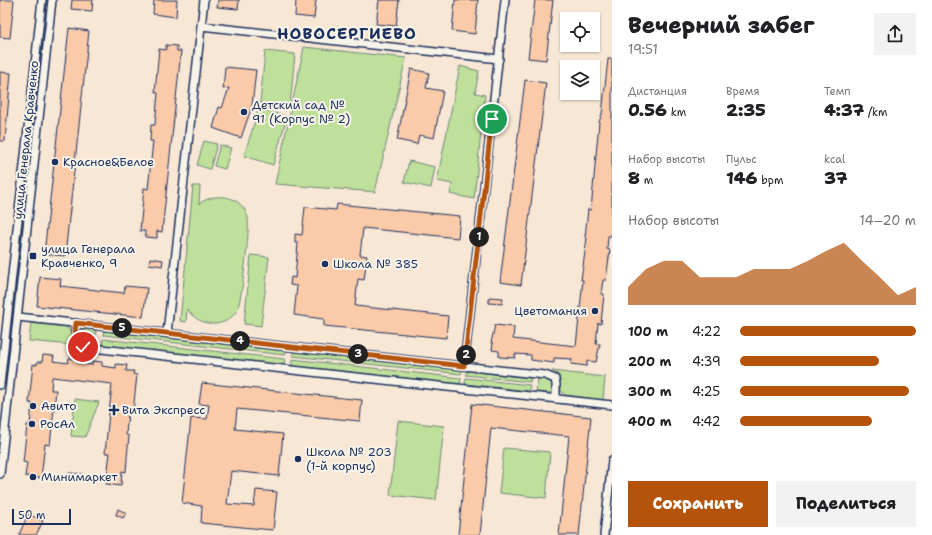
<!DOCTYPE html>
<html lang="ru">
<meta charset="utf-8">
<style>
body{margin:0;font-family:"Shantell Sans",sans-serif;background:#f2f2f2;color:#202124;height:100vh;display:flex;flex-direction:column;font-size:15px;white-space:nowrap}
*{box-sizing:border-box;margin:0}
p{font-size:13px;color:#757577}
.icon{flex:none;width:22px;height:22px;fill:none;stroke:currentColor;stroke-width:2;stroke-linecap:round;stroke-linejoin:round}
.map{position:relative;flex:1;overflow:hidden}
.panel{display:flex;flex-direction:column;background:#fff;width:320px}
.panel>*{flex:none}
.fabs{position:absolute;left:560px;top:12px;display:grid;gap:8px}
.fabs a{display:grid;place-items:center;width:40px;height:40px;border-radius:0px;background:#fff;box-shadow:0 1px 3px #0004;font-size:20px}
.scale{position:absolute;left:12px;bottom:10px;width:59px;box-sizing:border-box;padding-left:4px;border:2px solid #1b2f5e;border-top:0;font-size:11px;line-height:14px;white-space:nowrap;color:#1b2f5e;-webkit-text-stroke:3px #f7f3e8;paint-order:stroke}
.pin{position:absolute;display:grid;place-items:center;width:34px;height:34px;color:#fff;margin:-17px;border:2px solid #fff;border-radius:50%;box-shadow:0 1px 4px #0007}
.km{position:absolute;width:20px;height:20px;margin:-10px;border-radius:50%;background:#222;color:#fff;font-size:11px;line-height:20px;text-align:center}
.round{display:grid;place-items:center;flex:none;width:42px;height:42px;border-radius:0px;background:#f2f2f2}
.summary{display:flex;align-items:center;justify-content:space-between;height:68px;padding:0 16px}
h1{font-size:22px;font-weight:800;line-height:30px}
.stats{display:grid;grid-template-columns:repeat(3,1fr);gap:6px;height:68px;padding:4px 16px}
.stats div{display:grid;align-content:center}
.stats b{font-size:17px;font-weight:800}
.stats small{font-size:11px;font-weight:400}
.stats p{font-size:11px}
.chart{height:112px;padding:8px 16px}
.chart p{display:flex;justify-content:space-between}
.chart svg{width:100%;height:72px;margin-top:4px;fill:#b45309;opacity:.7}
.primary-button{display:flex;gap:8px;margin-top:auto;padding:8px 16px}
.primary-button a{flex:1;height:46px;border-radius:0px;background:#b45309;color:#fff;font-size:16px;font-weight:800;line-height:46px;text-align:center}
.primary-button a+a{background:#f2f2f2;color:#202124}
ul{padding:0 16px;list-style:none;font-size:13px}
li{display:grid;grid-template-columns:64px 48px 1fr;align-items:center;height:30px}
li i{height:10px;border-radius:5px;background:#b45309}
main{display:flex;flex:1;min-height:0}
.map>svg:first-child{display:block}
</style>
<main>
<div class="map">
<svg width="612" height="535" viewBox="0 0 612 535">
<rect width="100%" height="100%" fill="#f8e7d5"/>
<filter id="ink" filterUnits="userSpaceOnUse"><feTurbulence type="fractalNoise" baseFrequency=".025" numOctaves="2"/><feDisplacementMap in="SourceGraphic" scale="8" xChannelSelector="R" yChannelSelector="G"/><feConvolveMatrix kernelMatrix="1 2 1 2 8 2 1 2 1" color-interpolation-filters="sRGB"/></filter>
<g filter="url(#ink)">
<g fill="#bfe09a" stroke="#6d887c">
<polygon points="304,47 406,58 375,192 275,184"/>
<polygon points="265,51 295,54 290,105 260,103"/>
<polygon points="460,66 479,71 475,93 485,95 474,199 450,194 452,184 437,181"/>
<polygon points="259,108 287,117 273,165 244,156"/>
<polygon points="204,141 217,144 210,169 197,165"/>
<polygon points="220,145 231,148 225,169 214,166"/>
<polygon points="409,161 435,167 431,188 404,182"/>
<path d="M193 186H200L199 204C216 191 242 195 248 218 250 229 242 301 237 310 226 330 199 327 187 309L186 322 180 321Z"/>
<polygon points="251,255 269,257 261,326 244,324"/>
<polygon points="31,323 67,327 71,333 72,345 29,341"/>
<polygon points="85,329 96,330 95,344 80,341 79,334 82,330"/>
<polygon points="104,331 286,351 285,355 103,335"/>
<polygon points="103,339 285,359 284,365 102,345"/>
<polygon points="293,352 462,370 461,374 293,356"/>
<polygon points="292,359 461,378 460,384 292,366"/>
<polygon points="467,371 530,378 530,382 466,375"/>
<polygon points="552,371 605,377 603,400 565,395 561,391 559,375"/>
<polygon points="466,378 530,385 529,391 465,384"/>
<polygon points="538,378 552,381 553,385 551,393 536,392"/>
<polygon points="75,399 99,402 85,437 71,436"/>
<polygon points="398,421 444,426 436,500 390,495"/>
<polygon points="504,448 550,452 546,498 499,493"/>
</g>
<g fill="#facaa9" stroke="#1b2f5e">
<polygon points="0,0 14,0 10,38 0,37"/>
<polygon points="72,0 93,0 92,11 71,9"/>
<polygon points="154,0 177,0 176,17 153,14"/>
<polygon points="218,0 239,0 238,9 217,7"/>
<polygon points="296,0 316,0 314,18 295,16"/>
<polygon points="379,0 399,0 396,26 376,24"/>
<polygon points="455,0 478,0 475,34 452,31"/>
<polygon points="535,0 553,0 546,60 528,58"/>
<polygon points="69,28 89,31 65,256 44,254"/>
<polygon points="166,45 177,46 177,51 181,51 162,232 157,231 157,238 145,237 145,231 140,231 144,188 148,189 153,141 150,141 151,125 155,125 158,93 155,92 159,49 166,50"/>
<polygon points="608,59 612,59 612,229 611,236 608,236 607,249 610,250 606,280 603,280 601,294 604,294 601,324 598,323 596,344 600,344 596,362 587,361 587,366 571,364 572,359 554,358 554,363 531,360 531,355 515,354 515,358 499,357 499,351 492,350 493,343 491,343 495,325 514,327 513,339 576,346 583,280 581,280 587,238 585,237 588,209 591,210 599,122 602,114"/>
<polygon points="225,67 256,70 252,106 241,138 213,128 219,107 222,108 229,88 223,89"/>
<polygon points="411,69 429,73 426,88 443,91 434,138 419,135 417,144 397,140"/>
<polygon points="0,72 11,73 5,141 0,141"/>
<polygon points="525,80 546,83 521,285 500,282"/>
<polygon points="337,204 460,216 458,238 363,228 360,255 367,256 364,280 358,279 355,306 448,316 446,338 324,326 324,319 294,315 297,286 290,285 291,277 295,278 298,243 295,243 295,234 302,235 305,207 336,210"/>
<polygon points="150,258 163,260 162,266 149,264"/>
<polygon points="40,277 61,279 60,286 124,293 125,286 147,288 143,317 37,306"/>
<polygon points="489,297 503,298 502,304 489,303"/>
<polygon points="43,355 54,356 53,361 68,363 69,358 78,359 78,363 92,365 92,361 102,362 102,366 116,368 116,364 127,365 126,371 134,371 133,374 137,375 133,412 128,412 126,435 129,436 127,458 126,472 122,471 121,486 106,484 110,453 105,453 112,384 52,377 51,390 56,390 50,445 45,444 41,478 25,476 27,463 23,462 27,425 30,425 32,403 29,403 33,364 37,365 37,362 42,362"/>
<polygon points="202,383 362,400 360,421 237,409 235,429 283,434 279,476 231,471 227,504 254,506 256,490 277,492 273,530 201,523 202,506 182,503 191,418 207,419 209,405 199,404"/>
<polygon points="472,404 591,417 579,535 559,535 569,436 491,428 480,535 458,535"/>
<polygon points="69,473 83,474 82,480 68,479"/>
<polygon points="118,509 126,513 123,518 116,515"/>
<polygon points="28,514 43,521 36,535 19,535"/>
</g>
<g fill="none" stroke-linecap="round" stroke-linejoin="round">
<g stroke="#1b2f5e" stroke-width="10">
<g id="street">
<polyline points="201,26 499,59"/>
<polyline points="18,317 545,375 555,379 556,384 556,399"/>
<path d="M76 323C75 333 73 342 83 347L612 405"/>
<polyline points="167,333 204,0"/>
<polyline points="464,366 505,0"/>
<polyline points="0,385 42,0"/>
<polyline points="0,474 52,0"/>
<polyline points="604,535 612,460"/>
</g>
</g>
<use href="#street" stroke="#f7f3e8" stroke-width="7"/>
</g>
</g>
<g fill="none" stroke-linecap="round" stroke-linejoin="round" filter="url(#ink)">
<g stroke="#fff" stroke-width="8">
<path id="route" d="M83 347C73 341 75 333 76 323L464 366 492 119"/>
</g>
<use href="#route" stroke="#b45309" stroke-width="5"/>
</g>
<g fill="#1b2f5e" stroke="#f7f3e8" stroke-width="1.5">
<circle cx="244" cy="112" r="4"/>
<circle cx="55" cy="162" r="4"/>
<rect x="29" y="252" width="8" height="8" rx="2"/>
<circle cx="325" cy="264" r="4"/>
<circle cx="595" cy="311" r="4"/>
<circle cx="33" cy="406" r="4"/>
<path d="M112 404h4v4h4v4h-4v4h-4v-4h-4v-4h4z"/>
<circle cx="32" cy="424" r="4"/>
<circle cx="298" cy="459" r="4"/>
<circle cx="33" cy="477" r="4"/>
</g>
<g text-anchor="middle" stroke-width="4" stroke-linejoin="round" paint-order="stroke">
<g font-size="12" fill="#1b2f5e" stroke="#f7f3e8" text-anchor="start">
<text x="252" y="109">Детский сад №<tspan x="252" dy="14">91 (Корпус № 2)</tspan></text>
<text x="63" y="166">Красное&amp;Белое</text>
<text x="41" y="253">улица Генерала<tspan x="41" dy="14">Кравченко, 9</tspan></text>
<text x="333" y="268">Школа № 385</text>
<text x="587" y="315" text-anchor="end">Цветомания</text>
<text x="41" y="410">Авито</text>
<text x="122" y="414">Вита Экспресс</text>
<text x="40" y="428">РосАл</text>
<text x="306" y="456">Школа № 203<tspan x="306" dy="14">(1-й корпус)</tspan></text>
<text x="41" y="481">Минимаркет</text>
</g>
<g font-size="12" fill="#1b2f5e" stroke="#f7f3e8">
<text transform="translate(26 140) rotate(-84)" y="4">улица Генерала Кравченко</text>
</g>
<g font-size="16" font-weight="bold" letter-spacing="1" fill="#1b2f5e" stroke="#f7f3e8">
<text x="347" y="39">НОВОСЕРГИЕВО</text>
</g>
</g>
</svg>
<div class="fabs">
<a><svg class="icon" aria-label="locate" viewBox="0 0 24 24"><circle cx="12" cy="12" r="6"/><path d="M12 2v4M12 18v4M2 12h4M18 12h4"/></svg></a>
<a><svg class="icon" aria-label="layers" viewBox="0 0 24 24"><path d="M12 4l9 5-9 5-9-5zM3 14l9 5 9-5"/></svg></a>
</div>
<div class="scale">50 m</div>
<div class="pin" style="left:492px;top:119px;background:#1e9e55"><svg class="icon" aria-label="arrive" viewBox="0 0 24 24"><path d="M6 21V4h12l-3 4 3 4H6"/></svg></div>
<div class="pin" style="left:83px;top:347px;background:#d93025"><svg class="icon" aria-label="check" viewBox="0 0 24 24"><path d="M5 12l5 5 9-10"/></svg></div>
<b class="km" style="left:479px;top:237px">1</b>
<b class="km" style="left:466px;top:355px">2</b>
<b class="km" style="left:358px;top:354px">3</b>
<b class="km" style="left:240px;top:341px">4</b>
<b class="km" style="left:122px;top:328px">5</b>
</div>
<section class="panel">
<div class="summary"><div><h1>Вечерний забег</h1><p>19:51</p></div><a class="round"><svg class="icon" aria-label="share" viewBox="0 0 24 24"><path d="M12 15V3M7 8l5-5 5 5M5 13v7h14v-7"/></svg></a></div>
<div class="stats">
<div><p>Дистанция</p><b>0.56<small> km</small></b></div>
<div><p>Время</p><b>2:35</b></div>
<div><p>Темп</p><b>4:37<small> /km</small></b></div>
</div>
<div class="stats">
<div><p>Набор высоты</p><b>8<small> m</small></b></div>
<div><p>Пульс</p><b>146<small> bpm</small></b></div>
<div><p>kcal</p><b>37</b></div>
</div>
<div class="chart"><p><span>Набор высоты</span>14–20 m</p>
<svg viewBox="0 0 160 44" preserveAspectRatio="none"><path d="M0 44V33L10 22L20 17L30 17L40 27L50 27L60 27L70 22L80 22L90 22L100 17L110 11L120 6L130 17L140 27L150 38L160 33V44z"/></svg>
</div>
<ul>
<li><b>100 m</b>4:22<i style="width:100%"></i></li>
<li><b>200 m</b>4:39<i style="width:79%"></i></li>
<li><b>300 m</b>4:25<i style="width:96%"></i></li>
<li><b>400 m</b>4:42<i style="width:75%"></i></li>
</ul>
<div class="primary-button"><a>Сохранить</a><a>Поделиться</a></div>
</section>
</main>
